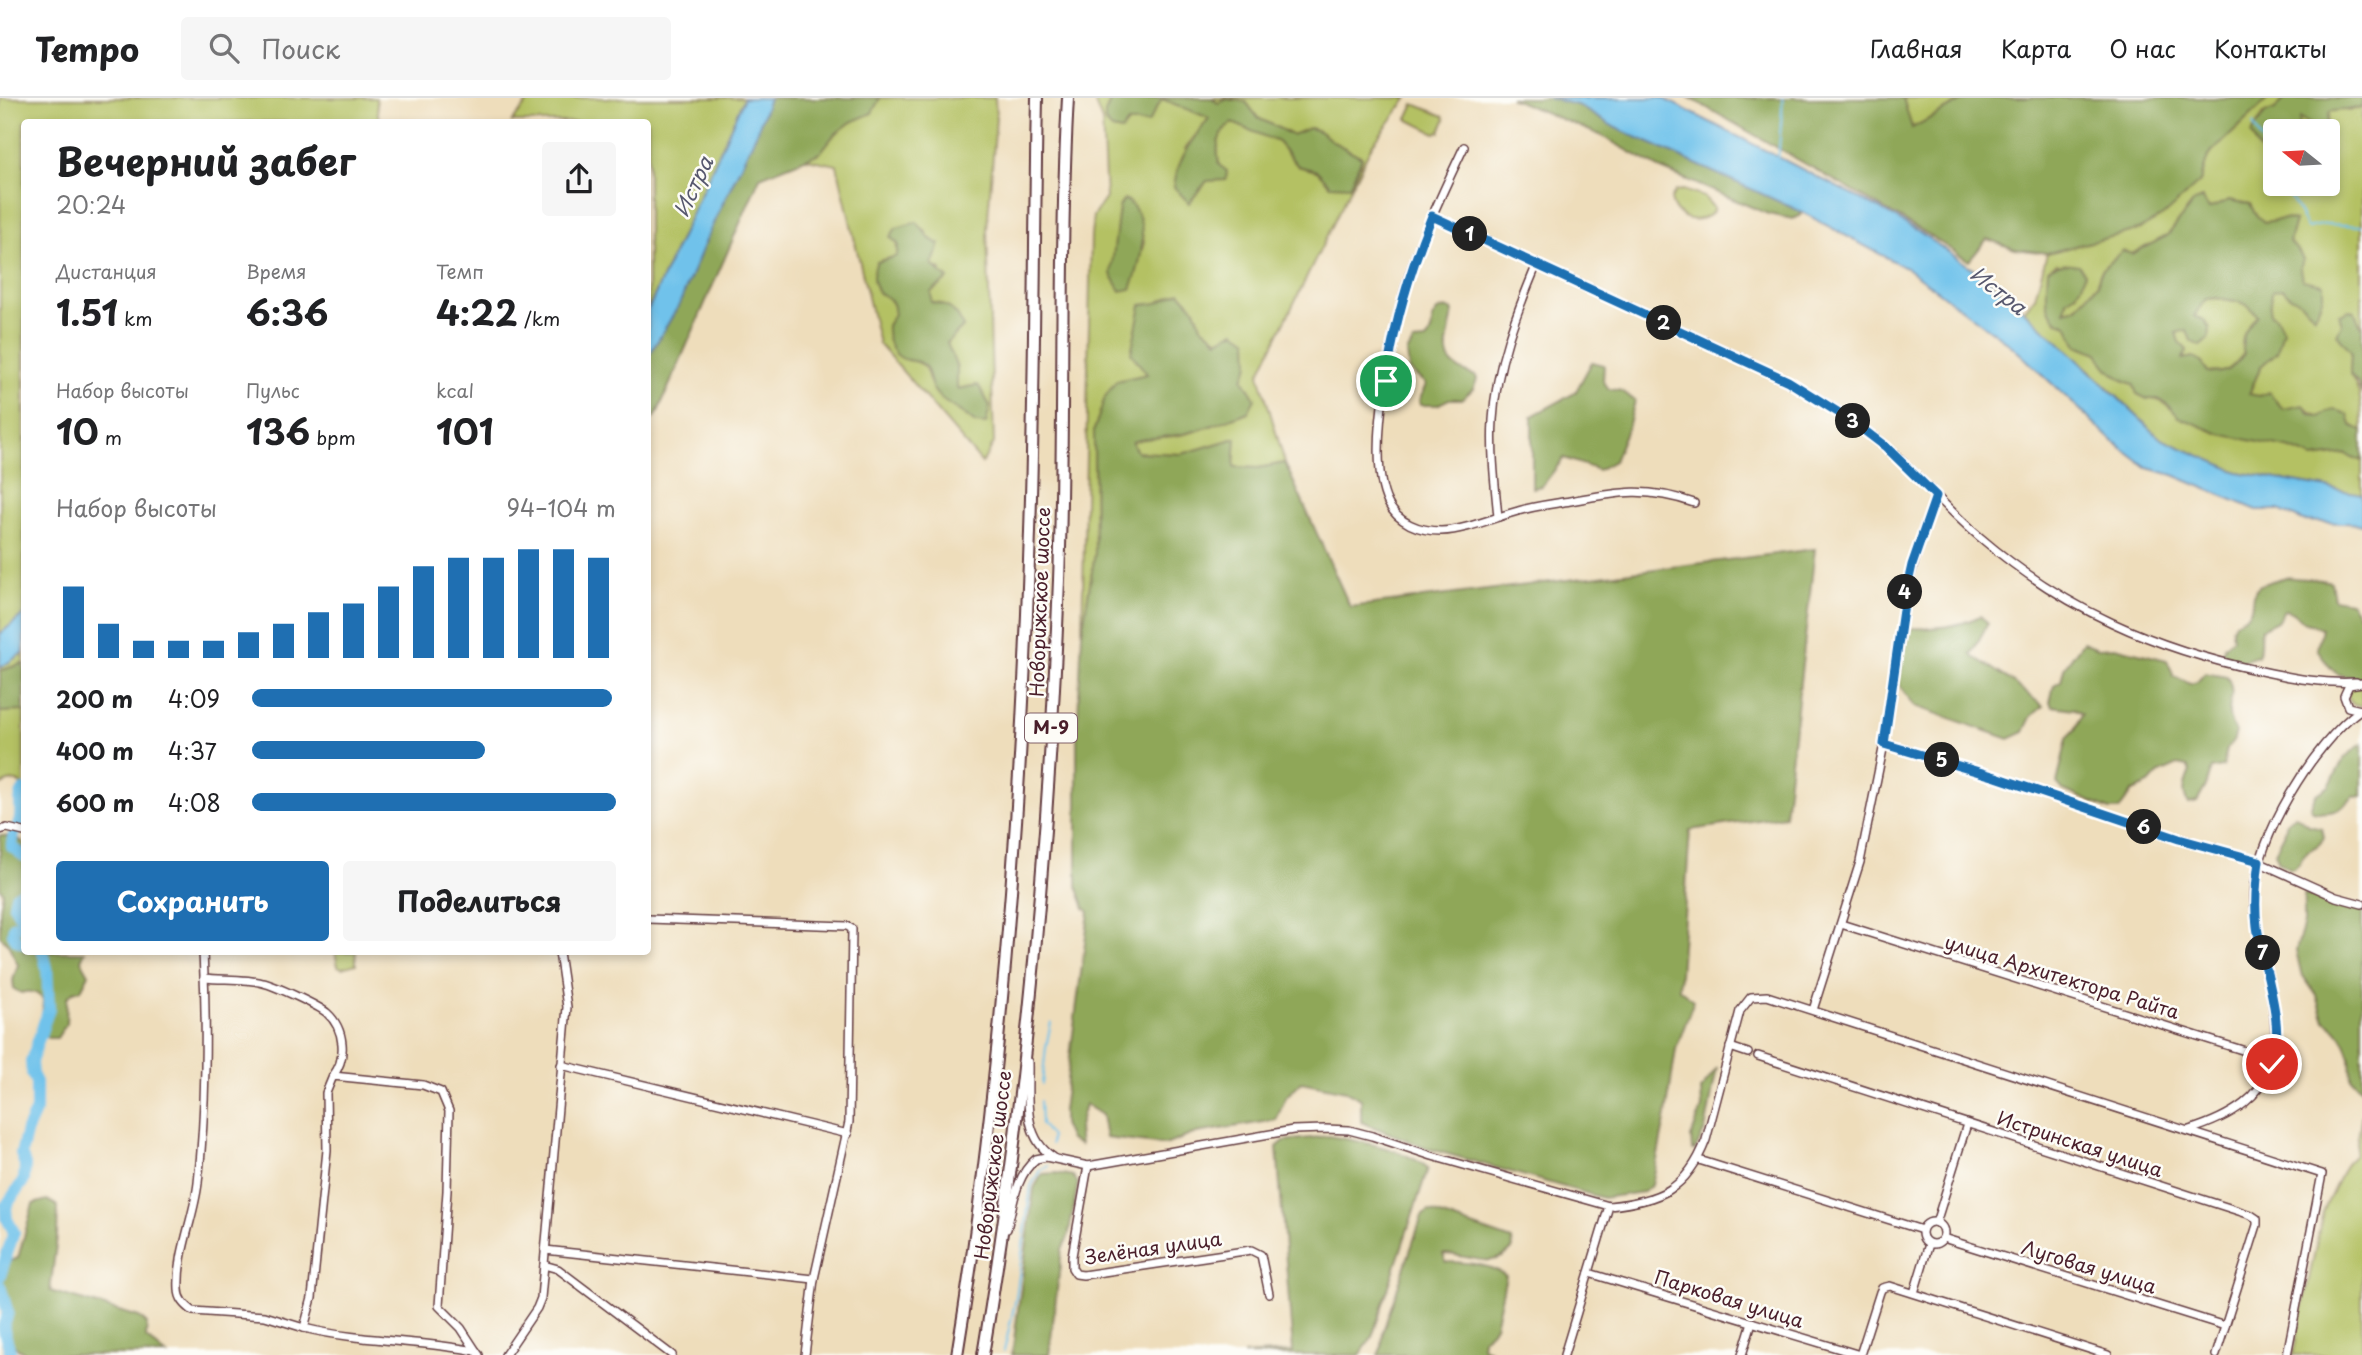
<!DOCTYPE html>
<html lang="ru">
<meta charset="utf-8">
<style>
body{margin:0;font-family:"Playpen Sans",sans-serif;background:#f6f6f6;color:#202124;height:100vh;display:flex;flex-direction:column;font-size:26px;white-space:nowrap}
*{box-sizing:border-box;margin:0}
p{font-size:23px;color:#757577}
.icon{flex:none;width:38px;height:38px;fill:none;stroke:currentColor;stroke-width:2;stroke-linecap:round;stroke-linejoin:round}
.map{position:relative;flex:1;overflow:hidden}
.sheet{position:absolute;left:21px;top:21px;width:630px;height:836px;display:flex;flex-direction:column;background:#fff;border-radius:7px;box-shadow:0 4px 10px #0003}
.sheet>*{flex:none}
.needle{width:46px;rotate:288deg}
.controls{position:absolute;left:2263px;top:21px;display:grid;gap:14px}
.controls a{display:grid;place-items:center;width:77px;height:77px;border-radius:7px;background:#fff;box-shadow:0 4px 10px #0003;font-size:35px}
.pin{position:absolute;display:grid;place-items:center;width:60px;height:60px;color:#fff;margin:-30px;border:4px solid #fff;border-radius:50%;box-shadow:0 2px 7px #0007}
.km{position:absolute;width:35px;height:35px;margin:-18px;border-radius:50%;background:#222;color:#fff;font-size:19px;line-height:35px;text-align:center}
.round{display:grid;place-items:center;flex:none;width:74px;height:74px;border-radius:7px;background:#f6f6f6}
.summary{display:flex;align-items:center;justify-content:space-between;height:119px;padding:0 35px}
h1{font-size:38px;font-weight:700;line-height:52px}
.stats{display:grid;grid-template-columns:repeat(3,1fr);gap:10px;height:119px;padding:7px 35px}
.stats div{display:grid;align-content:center}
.stats b{font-size:35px;font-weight:700}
.stats small{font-size:19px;font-weight:400}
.stats p{font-size:19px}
.chart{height:196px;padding:14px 35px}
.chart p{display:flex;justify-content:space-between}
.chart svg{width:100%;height:126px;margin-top:7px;stroke:#1f6fb2;stroke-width:6}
.cta{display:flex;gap:14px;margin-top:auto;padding:14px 35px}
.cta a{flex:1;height:80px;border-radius:7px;background:#1f6fb2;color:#fff;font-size:28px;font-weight:700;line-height:80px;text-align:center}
.cta a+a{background:#f6f6f6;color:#202124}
ul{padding:0 35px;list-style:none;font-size:23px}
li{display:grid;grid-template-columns:112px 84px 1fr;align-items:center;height:52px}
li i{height:18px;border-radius:9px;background:#1f6fb2}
header{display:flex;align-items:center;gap:42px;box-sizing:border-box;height:98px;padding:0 35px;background:#fff;border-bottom:2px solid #e0e0e0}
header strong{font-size:33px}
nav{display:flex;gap:38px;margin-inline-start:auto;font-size:24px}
.search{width:490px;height:63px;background:#f6f6f6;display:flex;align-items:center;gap:18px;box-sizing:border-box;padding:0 24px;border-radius:7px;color:#757577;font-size:26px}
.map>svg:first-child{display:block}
</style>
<header>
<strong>Tempo</strong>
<div class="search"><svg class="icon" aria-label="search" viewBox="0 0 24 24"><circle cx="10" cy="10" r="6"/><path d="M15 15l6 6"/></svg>Поиск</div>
<nav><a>Главная</a><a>Карта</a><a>О нас</a><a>Контакты</a></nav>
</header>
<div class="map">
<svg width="2362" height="1257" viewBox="0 0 2362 1257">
<rect width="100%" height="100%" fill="#fdfcf7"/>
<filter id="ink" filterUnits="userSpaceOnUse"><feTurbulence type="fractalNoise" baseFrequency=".0143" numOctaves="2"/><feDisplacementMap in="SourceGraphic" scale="14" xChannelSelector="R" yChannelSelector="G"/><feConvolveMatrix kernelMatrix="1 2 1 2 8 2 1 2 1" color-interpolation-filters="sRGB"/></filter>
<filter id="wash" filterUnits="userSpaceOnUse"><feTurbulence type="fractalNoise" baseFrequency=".00686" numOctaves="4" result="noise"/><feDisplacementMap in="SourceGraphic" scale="28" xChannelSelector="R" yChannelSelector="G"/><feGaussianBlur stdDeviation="1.57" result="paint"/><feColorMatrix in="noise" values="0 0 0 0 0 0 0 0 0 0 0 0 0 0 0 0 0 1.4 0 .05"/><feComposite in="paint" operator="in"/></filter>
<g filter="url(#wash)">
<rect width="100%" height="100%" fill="#edb"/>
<g fill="#b4c163" stroke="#7f7047" stroke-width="2" fill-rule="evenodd">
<polygon points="0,0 376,0 379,24 24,24 24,516 0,536"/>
<polygon points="531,0 744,0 648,212 648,24 512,24"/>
<path d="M880 0H995L996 20 987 132 994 345 982 365 879 246 837 67 802 60 820 54 834 37 851 24 871 15ZM907 128 924 131 930 141 932 167 941 172 931 194V205L942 206 963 229 947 245 957 291 978 287 990 308 975 325C963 312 945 307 935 293 923 278 933 264 907 262L894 219 895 208 889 198 877 164 897 158 896 130Z"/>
<path d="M1093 0H1112L1105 15 1112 31 1121 33 1128 25 1162 0 1209 20 1185 51 1219 67C1216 49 1216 35 1233 25L1278 44 1298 68 1317 73 1360 67 1362 59 1335 45 1319 33 1310 30 1292 37 1258 20 1246 4 1217 5 1212 0H1408L1372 47 1259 276 1285 365 1258 370 1234 369 1235 340 1182 356 1137 355 1132 344C1148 339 1159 339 1175 338 1200 334 1224 323 1248 314L1243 281 1249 266 1201 228 1195 211 1147 276 1094 332 1095 455 1082 535 1091 138 1093 118 1106 100 1102 23ZM1137 114 1144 144 1131 191Z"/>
<polygon points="1903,0 1972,0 1962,3 1912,31"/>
<path d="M2269 0H2286L2275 11 2264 15 2251 36 2278 88 2285 86H2328V33H2299L2298 31 2299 20 2340 11 2350 13 2362 8V230L2354 213 2350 276C2362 294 2362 311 2362 333 2344 323 2316 324 2304 307L2283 311 2275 303 2249 296 2261 268 2277 254 2278 222 2270 215 2272 192 2283 191 2291 199 2300 203 2315 218 2323 198 2301 182 2297 151 2289 144 2295 123 2285 121 2263 124 2255 116 2250 106 2229 102 2209 112 2201 100 2193 105 2167 138 2132 156 2122 153C2111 165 2097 169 2098 186L2075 210 2065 213 2067 202 2077 196 2057 165 2048 171 2047 204 2057 224 2067 227 2077 247 2098 255 2122 282 2133 286 2147 301C2163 301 2169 308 2180 319L2293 351 2313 360 2346 356 2362 363V396L2238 374 2161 341 2097 279 2024 213 2035 199 2047 155 2138 132 2200 84 2208 58Z"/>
<polygon points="1414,6 1444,18 1445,22 1440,34 1435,35 1407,21"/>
<path d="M1683 92 1704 99 1714 110 1712 115C1697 127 1675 122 1671 101L1676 93Z"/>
<path d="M2217 200C2237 204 2243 200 2257 217 2247 230 2239 238 2244 255 2233 269 2227 277 2208 274L2202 265 2183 262 2176 234 2187 232 2199 209 2206 201Z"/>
<polygon points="24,554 24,565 0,573 0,570"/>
<path d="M2362 588V608L2353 607C2346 602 2347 596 2351 589Z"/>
<path d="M10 613H24V689C17 681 9 682 0 688V614Z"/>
<polygon points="335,854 356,854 356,866 342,870 338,868"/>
<polygon points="2362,1016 2362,1257 2293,1257 2323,1114 2346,1065 2355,1056"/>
</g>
<g fill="#8fa759" stroke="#6c6342" stroke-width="2" fill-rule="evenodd">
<polygon points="769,0 880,0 872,15 851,24 834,37 820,55 760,79 656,318 648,323 648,259 679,207 712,128 757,34"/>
<path d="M1112 0H1212L1218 5 1227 1 1246 4 1258 20 1292 37 1309 30 1319 33 1335 45 1362 59 1350 88 1330 87 1317 73 1298 68 1278 44 1233 25C1216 35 1216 49 1219 67L1227 73 1226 82 1207 83 1189 105 1174 89C1178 57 1192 45 1209 20L1162 1 1148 25H1128L1122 33 1112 31 1105 24V15Z"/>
<polygon points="1510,0 1548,0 1577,7 1616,30 1802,114 1800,118 1793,121 1768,116 1659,70 1600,37"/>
<polygon points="1690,0 1903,0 1912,30 1962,3 1972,0 2269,0 2208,58 2200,84 2163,118 2138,132 2047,155 2015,151 1987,141 1969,163 1919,131"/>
<path d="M2286 0H2362V8C2351 14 2341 11 2329 14L2327 25 2318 31 2300 20 2298 31 2299 33H2275V83L2251 36 2265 15 2275 11Z"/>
<path d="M2202 100 2209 111 2229 102 2250 106 2255 116 2264 124 2285 121 2295 123 2289 144 2297 151 2303 161 2300 171 2302 182 2323 186V198L2315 218 2300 204 2291 199 2283 191 2272 193 2270 215 2278 222 2283 232 2277 254 2261 268 2249 296 2259 298 2269 294 2283 311 2304 307 2310 316 2320 319C2330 311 2336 310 2348 317L2351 327 2362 333V363L2346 356 2313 360 2292 351 2220 336 2179 319 2167 306 2158 301H2147L2137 296 2133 286C2118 281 2105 270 2098 255L2077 247 2067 227C2041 219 2047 194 2048 171 2058 164 2066 165 2078 167L2085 175C2083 189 2079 194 2067 202L2065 213 2076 210 2098 187C2098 169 2111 165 2122 153L2132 156 2167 138 2193 105ZM2217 200C2237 204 2243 200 2257 217 2247 230 2239 238 2244 256 2233 269 2227 277 2208 274L2202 265 2193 259 2183 261 2187 252 2179 244 2176 235 2187 232 2191 243 2200 248 2209 241 2210 230 2204 222 2194 218 2206 201Z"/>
<path d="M1124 101C1153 117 1141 166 1131 191L1121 193 1111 176 1119 109Z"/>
<path d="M917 124 930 141 940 146 932 167 948 181 931 194V204C948 207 957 212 963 229L947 245 957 270V291L978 287 990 308 986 326 975 325C963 312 942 307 933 291 929 285 930 276 926 270 921 262 915 264 907 262 892 259 886 241 887 227 899 214 896 201 878 195 872 183 871 176 877 164L897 158 898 146 890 139 896 130Z"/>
<path d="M1180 194 1195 211 1201 228 1218 242 1235 233 1248 242 1249 266 1243 281 1255 301 1248 314C1225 322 1202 333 1177 337 1162 340 1148 339 1132 344L1137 354 1182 356 1236 340 1234 369 1258 370 1285 365 1350 509 1815 451 1785 718 1690 732 1679 891 1694 902 1676 951 1666 1017 1652 1087 1643 1094 1603 1100 1430 1051 1361 1024V1001L1346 993 1301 984 1286 999 1276 1022 1196 1035 1165 1047 1106 1040 1102 1017 1085 1006 1078 1032 1080 1047 1070 1042 1063 1026V1012L1089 814 1085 810 1077 788V639L1082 535 1095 455 1094 332 1105 299 1116 283 1147 276 1131 255 1141 207 1157 205Z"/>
<path d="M1445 210 1453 213C1449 247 1433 265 1476 278L1477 282 1473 291 1462 301H1449L1437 307H1420L1419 303 1426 286 1409 272 1407 255 1413 244 1425 243C1432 236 1432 230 1432 221L1437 213Z"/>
<polygon points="2349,212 2354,213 2362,230 2362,296 2358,285 2350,276 2351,253 2337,236 2342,226 2339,216"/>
<polygon points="1592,264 1604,267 1603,283 1609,291 1622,293 1635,303 1629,326 1614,363 1598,372 1564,360 1542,388 1532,390 1532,318 1575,295"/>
<path d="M2286 479C2301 482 2316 479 2331 484L2334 501 2350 504 2362 520V580C2328 577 2336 575 2317 551L2322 530C2316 528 2309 526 2304 524 2296 520 2295 513 2284 512L2277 523 2261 531C2259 541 2262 548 2258 558L2232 566 2221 561 2224 548 2233 540 2232 531 2235 524C2263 511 2244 502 2259 488 2263 485 2279 481 2286 479Z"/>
<path d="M1980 518 1988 525 1971 557 2007 580 2043 608 2031 619 2024 634 2009 641 1915 608 1899 587 1903 554 1912 530C1935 531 1959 529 1980 518Z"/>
<path d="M2083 544 2098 550 2115 549 2167 562 2174 578 2190 586 2197 584 2205 575 2227 579C2240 600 2219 611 2236 634L2233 644 2227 651 2223 669 2212 671 2206 688 2197 704 2188 706C2181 693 2185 685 2190 673L2187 669 2178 667 2158 676 2149 686 2133 693 2119 712H2110L2063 692 2057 685 2067 640 2075 632 2082 616 2074 611 2052 608 2050 604 2054 587 2061 583 2064 570Z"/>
<polygon points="24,565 24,613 0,614 0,573"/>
<path d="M2362 646V698L2353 699C2340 713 2331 717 2313 713L2310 709 2316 697 2329 688 2345 659Z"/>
<path d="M2295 717 2309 727 2322 730 2324 739C2320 749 2314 748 2307 754 2300 761 2300 768 2291 771L2279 764 2275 754 2284 737 2287 723Z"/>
<path d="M0 737 17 740 24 745V854H85L81 862 89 876 81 892 73 894 67 900 66 926 57 940H48L42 936 43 901C36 894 31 892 21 895L14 891 13 882 18 867 8 846 0 838V811L3 794 0 790Z"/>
<polygon points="2304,796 2362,813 2362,992 2351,980 2350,959 2345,945 2337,932 2325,923 2317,898 2301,875 2296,852 2304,825"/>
<polygon points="1717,970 1705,1032 1695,1052 1692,1052 1691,1039 1702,1010 1701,992"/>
<path d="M1329 1038C1359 1043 1405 1051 1428 1070L1372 1239 1360 1257H1243L1293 1254 1277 1049 1284 1043Z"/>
<polygon points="1056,1075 1073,1078 1078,1085 1068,1139 1062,1151 1049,1257 1012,1257 1034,1090 1042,1076"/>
<polygon points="47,1102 58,1108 57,1139 50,1193 139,1219 147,1226 146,1240 167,1257 27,1257 7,1243 0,1198 0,1168 18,1160 33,1106"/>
<path d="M1429 1113 1512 1142 1513 1150C1493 1174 1469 1156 1443 1156L1446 1164C1465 1164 1491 1166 1506 1178L1495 1228 1483 1241 1482 1249 1489 1252V1257H1378L1382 1248 1383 1233 1422 1118Z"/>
</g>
<g fill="#6fc2eb" stroke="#5c708b" stroke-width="2">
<polygon points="744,0 769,0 757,34 712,128 679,207 648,259 648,212"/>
<polygon points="1548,0 1663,0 1880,111 1918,133 1986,180 2057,242 2161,341 2238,374 2362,396 2362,426 2303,423 2279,412 2257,412 2173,377 2148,370 2114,344 2013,249 1908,171 1802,114 1616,30 1577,7"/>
<polygon points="24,516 24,554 0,570 0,536"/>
</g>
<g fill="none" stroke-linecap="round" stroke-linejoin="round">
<g stroke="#6fc2eb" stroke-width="2">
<polyline points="2253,26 2275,68"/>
<polyline points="1778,62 1783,0"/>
<polyline points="2284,86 2307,130 2327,126 2362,128"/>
<polyline points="1042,986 1046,949 1051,924"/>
<polyline points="1040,1003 1041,1026 1051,1039 1051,1046"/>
<polyline points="1004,1253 1016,1200 1031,1088 1040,1072 1048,1068"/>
</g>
<g stroke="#6fc2eb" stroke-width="12">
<path d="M24 692C17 702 22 709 20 721 18 731 11 737 12 749L24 758"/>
<polyline points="24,793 16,798 14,807 23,823 20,828 14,828 13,836 16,842 24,845"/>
<polyline points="0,1178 14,1134 7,1121 6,1108 24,1082 25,1067 21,1056 27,1032 36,1012 36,984 32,976 31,964 49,910 47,870 43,854"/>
<polyline points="0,1188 8,1215 3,1229 11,1257"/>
</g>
</g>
</g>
<g filter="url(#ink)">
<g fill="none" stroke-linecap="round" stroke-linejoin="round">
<g stroke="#633c41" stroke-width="10">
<g id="minor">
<path d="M1464 49C1446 87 1427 126 1413 166 1395 215 1364 358 1388 405 1398 425 1419 433 1441 433 1466 432 1493 420 1518 413 1534 408 1552 406 1570 403 1618 394 1646 388 1694 405"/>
<path d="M1432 118 1745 262C1795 286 1842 312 1885 348 1919 377 1947 412 1981 440 2064 511 2155 551 2261 573 2293 580 2324 586 2356 584"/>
<path d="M1498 419C1495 387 1491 354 1493 322 1496 267 1516 216 1537 166"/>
<polyline points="2361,612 2348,609 2344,598 2349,587 2362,585"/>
<polyline points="1884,646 1996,679 2179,741 2247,759 2336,799 2362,806"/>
<polyline points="0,732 7,730 24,734"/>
<polyline points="648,821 847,828 852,831 849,1024 814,1181 805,1257"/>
<polyline points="1841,826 2274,962"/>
<path d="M203 854C207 927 206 1013 198 1085 194 1120 177 1155 179 1191 179 1201 185 1207 193 1213L265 1218 304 1230 312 1200 327 1052 326 995 333 978 423 987 441 994 449 1013 447 1093 439 1208 461 1230 476 1253"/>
<path d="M204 880C223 882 245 880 263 885 274 887 319 908 327 915 345 931 347 960 333 978"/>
<polyline points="1813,912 1860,764 1884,646 1905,498 1923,433 1936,398"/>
<polyline points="1730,949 1748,955"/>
<polyline points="1758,958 2251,1117 2257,1121 2257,1127 2216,1257"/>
<path d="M1028 964C1029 996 1021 1038 1053 1059"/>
<polyline points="561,967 848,1036"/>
<path d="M2189 1032C2284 1002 2284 953 2265 866 2261 843 2254 821 2254 798 2255 741 2314 645 2360 612"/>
<polyline points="1699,1062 1922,1132"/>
<polyline points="1088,1068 1072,1158 1072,1170 1076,1176 1083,1177 1251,1152 1261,1157 1269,1196"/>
<circle cx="1933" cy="1135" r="11"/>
<polyline points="1936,1125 1967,1026"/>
<path d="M1007 1131C1013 1107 1016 1077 1036 1061L1046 1059 1088 1068 1293 1032 1325 1031 1349 1032 1372 1038 1432 1058 1609 1108C1659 1103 1687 1092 1706 1042L1740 913 1751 899 1767 898 2322 1076 2287 1257"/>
<polyline points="1943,1140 2225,1228"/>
<polyline points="545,1152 814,1181"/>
<polyline points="544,1167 558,1171 672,1257"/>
<polyline points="1589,1175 1860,1257"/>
<polyline points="1914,1195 1929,1146"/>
<path d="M304 1230C361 1244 420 1242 476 1253L479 1257"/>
<polyline points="505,1257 537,1210 541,1200 567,909 559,854"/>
<polyline points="1564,1257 1609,1108"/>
<polyline points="1742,1257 1752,1224"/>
<polyline points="1860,1257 1880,1194 1882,1190 1890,1188 2108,1257"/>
</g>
</g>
<g stroke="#633c41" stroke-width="14">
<g id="highway">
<path d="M957 1257C1000 995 1020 728 1029 462 1035 308 1034 154 1037 0"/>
<path d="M983 1257C1026 1001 1049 741 1059 482 1065 321 1059 160 1068 0"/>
</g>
</g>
<use href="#minor" stroke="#fff" stroke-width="7"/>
<use href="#highway" stroke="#fff" stroke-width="10"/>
</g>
</g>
<g fill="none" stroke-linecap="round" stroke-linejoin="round" filter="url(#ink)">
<g stroke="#fff" stroke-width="14">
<path id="route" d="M1386 283C1394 225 1410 172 1432 118L1788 283 1852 323 1886 349 1936 398 1912 467 1905 498 1884 646 1996 679 2179 741 2259 763C2256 785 2254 805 2257 828 2262 867 2287 928 2272 966"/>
</g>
<use href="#route" stroke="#1f6fb2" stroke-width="9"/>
</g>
<g text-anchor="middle" stroke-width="5" stroke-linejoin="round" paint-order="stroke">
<rect fill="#fdfcf7" stroke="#806168" stroke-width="2" x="1025" y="615.5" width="52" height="29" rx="5"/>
<g font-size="18" font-weight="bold" fill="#4a1f2b">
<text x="1051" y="636">М-9</text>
</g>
<g font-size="19" fill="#4a1f2b" stroke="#fdfcf7">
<text transform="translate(1040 504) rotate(-88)" y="7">Новорижское шоссе</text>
<text transform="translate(2062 879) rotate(17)" y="7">улица Архитектора Райта</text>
<text transform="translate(2080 1046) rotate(18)" y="7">Истринская улица</text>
<text transform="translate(993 1067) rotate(-83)" y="7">Новорижское шоссе</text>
<text transform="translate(1153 1150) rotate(-8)" y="7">Зелёная улица</text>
<text transform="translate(2089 1169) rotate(17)" y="7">Луговая улица</text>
<text transform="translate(1729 1201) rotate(17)" y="7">Парковая улица</text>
</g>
<g font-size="21" font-style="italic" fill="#57586e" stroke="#fdfcf7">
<text transform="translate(694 89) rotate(-65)" y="7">Истра</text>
<text transform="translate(1998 193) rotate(38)" y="7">Истра</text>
</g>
</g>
</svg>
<div class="controls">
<a><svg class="needle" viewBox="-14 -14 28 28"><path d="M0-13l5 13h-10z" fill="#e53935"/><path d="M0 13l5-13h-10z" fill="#757577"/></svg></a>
</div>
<div class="pin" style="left:1386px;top:283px;background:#1e9e55"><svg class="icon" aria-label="arrive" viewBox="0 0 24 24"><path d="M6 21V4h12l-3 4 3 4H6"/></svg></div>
<div class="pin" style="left:2272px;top:966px;background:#d93025"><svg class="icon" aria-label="check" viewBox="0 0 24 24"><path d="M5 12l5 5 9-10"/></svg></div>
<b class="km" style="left:1470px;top:136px">1</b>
<b class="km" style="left:1664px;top:225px">2</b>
<b class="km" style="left:1853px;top:323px">3</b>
<b class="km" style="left:1905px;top:494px">4</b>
<b class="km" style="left:1942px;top:662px">5</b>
<b class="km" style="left:2144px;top:729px">6</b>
<b class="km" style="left:2263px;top:855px">7</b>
<section class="sheet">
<div class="summary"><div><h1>Вечерний забег</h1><p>20:24</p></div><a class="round"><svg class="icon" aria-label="share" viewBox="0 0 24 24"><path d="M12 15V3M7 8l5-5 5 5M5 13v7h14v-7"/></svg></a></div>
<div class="stats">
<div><p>Дистанция</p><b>1.51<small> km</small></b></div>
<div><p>Время</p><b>6:36</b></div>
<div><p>Темп</p><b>4:22<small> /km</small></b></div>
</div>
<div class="stats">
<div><p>Набор высоты</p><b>10<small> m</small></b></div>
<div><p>Пульс</p><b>136<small> bpm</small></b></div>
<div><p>kcal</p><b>101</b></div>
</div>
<div class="chart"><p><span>Набор высоты</span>94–104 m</p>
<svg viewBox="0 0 160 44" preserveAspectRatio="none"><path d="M5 44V19M15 44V32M25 44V38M35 44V38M45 44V38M55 44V35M65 44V32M75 44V28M85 44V25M95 44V19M105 44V12M115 44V9M125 44V9M135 44V6M145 44V6M155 44V9"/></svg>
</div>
<ul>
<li><b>200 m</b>4:09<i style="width:99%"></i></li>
<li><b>400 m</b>4:37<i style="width:64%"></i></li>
<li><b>600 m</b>4:08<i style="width:100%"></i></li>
</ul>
<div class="cta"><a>Сохранить</a><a>Поделиться</a></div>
</section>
</div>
